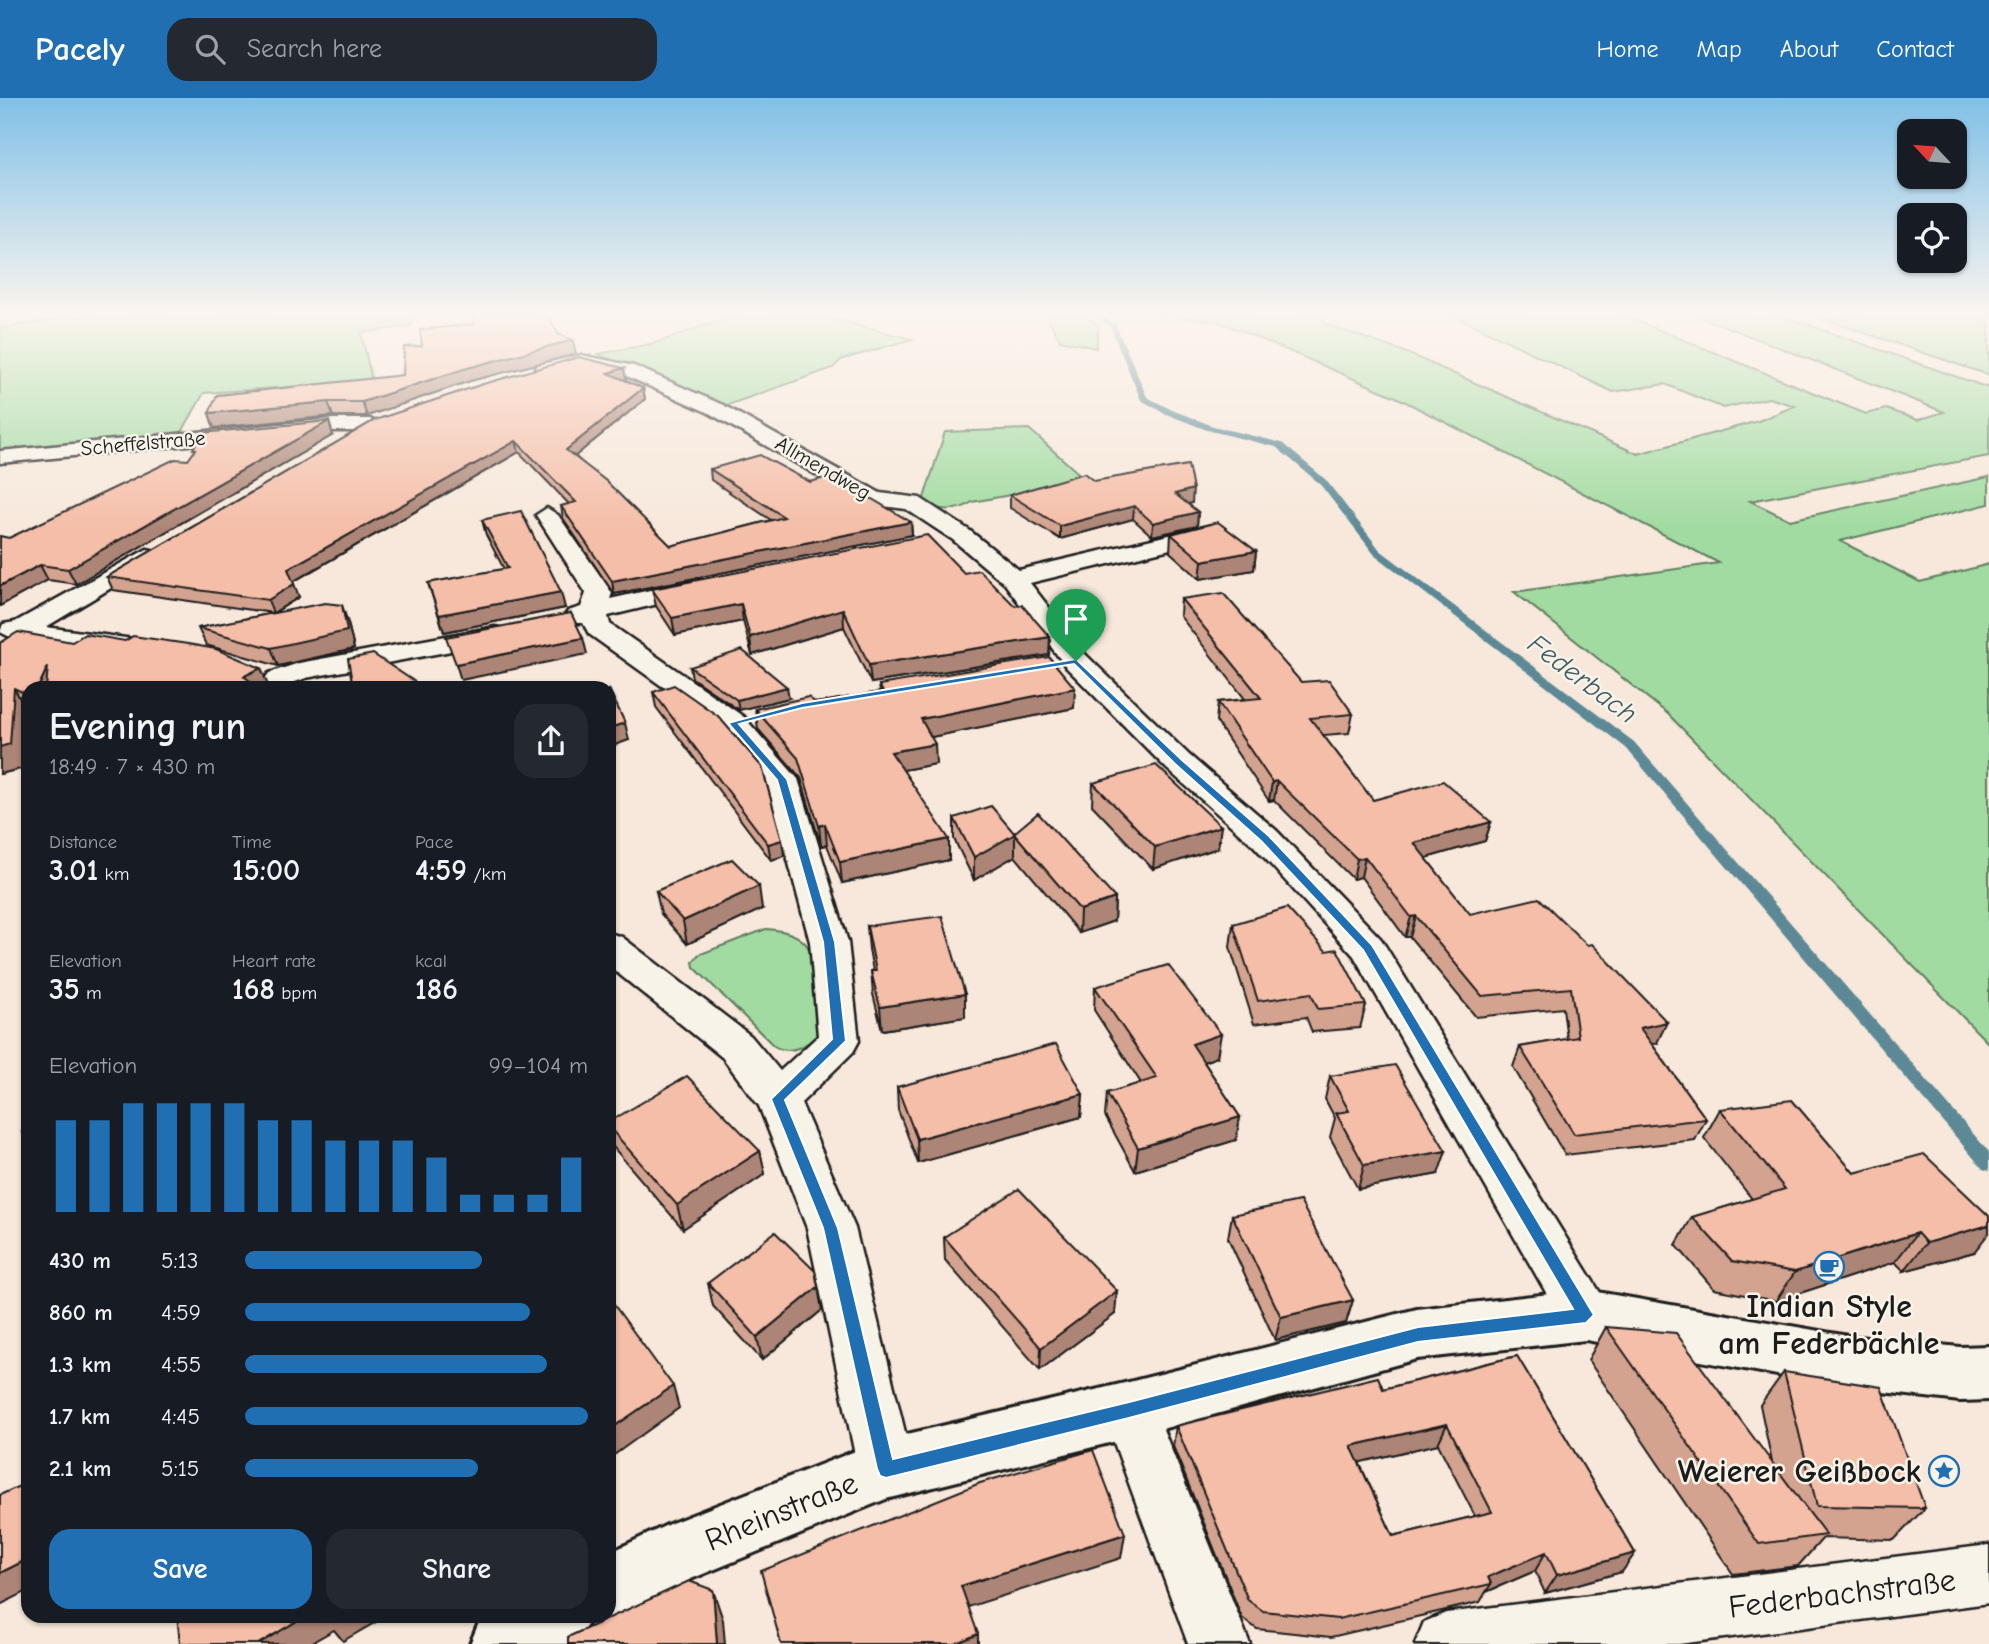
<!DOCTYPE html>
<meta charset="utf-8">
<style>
body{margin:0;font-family:"Comic Neue",sans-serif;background:#242831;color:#f1f3f6;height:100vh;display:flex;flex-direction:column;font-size:26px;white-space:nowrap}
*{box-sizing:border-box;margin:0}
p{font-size:23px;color:#9ea1a6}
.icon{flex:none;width:38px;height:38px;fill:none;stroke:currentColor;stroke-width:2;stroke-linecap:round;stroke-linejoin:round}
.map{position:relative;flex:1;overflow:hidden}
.sheet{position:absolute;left:21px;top:583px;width:595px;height:942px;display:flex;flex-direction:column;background:#171b24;border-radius:21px;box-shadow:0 2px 5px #0004}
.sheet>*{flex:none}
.needle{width:46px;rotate:296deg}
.fabs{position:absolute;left:1897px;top:21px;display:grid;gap:14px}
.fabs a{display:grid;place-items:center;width:70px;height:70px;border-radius:14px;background:#171b24;box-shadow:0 2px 5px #0004;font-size:35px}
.pin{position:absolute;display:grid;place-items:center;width:60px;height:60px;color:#fff;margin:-72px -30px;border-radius:50% 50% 50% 0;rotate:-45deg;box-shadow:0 0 7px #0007}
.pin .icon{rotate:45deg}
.round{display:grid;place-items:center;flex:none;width:74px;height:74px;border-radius:21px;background:#242831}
.headline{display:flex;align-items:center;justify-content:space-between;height:119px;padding:0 28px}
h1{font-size:38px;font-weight:700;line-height:52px}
.metrics{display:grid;grid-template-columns:repeat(3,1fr);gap:10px;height:119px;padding:7px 28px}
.metrics div{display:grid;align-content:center}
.metrics b{font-size:30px;font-weight:700}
.metrics small{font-size:19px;font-weight:400}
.metrics p{font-size:19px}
.chart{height:196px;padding:14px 28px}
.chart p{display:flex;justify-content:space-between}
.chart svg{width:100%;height:126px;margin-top:7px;stroke:#1f6fb2;stroke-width:6}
.button{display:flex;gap:14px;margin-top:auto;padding:14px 28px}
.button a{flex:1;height:80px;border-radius:21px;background:#1f6fb2;color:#fff;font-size:28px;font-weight:700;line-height:80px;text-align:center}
.button a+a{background:#242831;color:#f1f3f6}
ul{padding:0 28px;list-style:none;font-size:23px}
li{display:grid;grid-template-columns:112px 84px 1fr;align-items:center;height:52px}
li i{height:18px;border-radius:9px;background:#1f6fb2}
header{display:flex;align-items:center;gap:42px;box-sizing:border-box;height:98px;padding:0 35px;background:#1f6fb2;color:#fff}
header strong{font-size:33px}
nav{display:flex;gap:38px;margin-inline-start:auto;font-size:24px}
.search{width:490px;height:63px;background:#242831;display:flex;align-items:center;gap:18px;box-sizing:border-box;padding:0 24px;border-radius:21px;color:#9ea1a6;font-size:26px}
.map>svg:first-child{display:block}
</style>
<header>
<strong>Pacely</strong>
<div class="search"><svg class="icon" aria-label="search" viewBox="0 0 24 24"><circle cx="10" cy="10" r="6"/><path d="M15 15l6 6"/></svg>Search here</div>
<nav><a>Home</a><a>Map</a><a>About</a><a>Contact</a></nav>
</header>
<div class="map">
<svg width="1989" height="1546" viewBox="0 0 1989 1546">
<rect width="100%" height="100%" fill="#f7e8db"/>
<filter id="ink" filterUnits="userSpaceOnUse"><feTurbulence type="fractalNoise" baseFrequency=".0143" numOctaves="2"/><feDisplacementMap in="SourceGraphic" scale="14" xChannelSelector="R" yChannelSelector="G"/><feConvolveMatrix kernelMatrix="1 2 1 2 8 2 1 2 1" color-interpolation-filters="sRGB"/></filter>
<g filter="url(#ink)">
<g fill="#a1dba1" stroke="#5e7c5e" stroke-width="2">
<polygon points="99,215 444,215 413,219 411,228 361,235 372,283 204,295 179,339 0,355 0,230"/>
<polygon points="741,215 811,215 912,241 841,262 833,270 722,309 598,256 655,245"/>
<polygon points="1045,215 1083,215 1099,228 1096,250 1060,242"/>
<polygon points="1153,215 1342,215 1324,221 1325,226 1402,253 1638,356 1758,323 1795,308 1769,300 1723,310 1665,286 1613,294 1449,215 1617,215 1866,316 1886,311 1918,322 1944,314 1691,215 1774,215 1989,290 1989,358 1750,403 1790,422 1989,379 1989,406 1840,443 1920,484 1989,466 1989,946 1668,616 1514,494 1719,465 1396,299 1223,225"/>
<polygon points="1806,215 1989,215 1989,277"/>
<path d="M1029 331 1087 383 972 404C960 414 938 413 925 406L924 400 945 334Z"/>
<path d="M766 831C779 832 793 834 803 843 820 858 821 911 823 934 809 945 792 959 774 948L694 869 693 864 698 857Z"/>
</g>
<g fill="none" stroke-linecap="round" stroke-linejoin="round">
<polygon fill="#5b8995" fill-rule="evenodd" points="1092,215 1099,215 1116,227 1147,299 1172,312 1213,328 1282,345 1325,381 1380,452 1634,644 1989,1054 1989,1073 1983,1071 1626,650 1374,456 1319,385 1276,349 1207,332 1166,316 1141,302 1110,228"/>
<g stroke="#1c1c1c" stroke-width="5">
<g id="minor">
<polygon points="581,257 634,268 723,307 880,395 920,400 969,432 1019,472 1212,427 1220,429 1224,434 1220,439 1030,485 1086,557 1189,657 1277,733 1381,841 1604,1201 1611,1217 1604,1233 1586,1239 1568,1233 1354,858 1253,747 1167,671 1066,569 1005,486 953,442 906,411 867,406 709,315 622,276 602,270 581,267 544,276 535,271 538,267"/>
<polygon points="333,321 370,321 380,327 370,333 333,333 0,365 0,353"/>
<polygon points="547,410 558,417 612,495 610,501 699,481 708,484 712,489 708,494 608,518 610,526 744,619 798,681 848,844 859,943 853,954 801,1005 855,1130 914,1371 906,1390 886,1398 866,1390 858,1371 807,1130 759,1008 723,960 609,868 609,835 622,839 751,938 780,973 818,938 810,844 767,683 722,631 589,536 583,525 568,525 564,519 568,513 581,509 586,495 536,417"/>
<polygon points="147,451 156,453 159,458 156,463 46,529 133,541 137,547 133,553 123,555 12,540 0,534 3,526 15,524"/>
<polygon points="495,529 505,531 509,537 505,543 306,580 279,590 269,587 265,581 269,575 299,565"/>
<polygon points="1129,1287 1148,1294 1250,1546 1188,1546 1102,1312 1110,1294"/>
<polygon points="1989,1447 1989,1505 1679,1546 1415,1546 1424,1524 1446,1515"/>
</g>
</g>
<g stroke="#1c1c1c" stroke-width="6">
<g id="secondary">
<polygon points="1586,1192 1848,1238 1960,1249 1989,1248 1989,1302 1960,1303 1848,1290 1586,1242 1417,1261 1129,1340 886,1401 691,1481 609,1523 596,1517 609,1517 609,1455 669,1426 886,1341 1129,1284 1417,1211"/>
<polygon points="490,1517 591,1517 581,1540 571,1546 470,1546 480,1522"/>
</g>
</g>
<use href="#minor" fill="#f7f3e8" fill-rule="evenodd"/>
<use href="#secondary" fill="#f7f3e8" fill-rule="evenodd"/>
</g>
<g fill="#d3a390" stroke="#1c1c1c" stroke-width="2" fill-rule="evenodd">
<polygon points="558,236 576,256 470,283 367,318 333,318 214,330 209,315 403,277"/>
<polygon points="626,281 623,282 643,290 645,301 575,358 671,448 771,422 711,382 710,371 810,384 911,424 912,437 614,496 563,420 561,408 569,406 519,354 293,484 299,499 274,515 348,525 354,551 278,568 206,547 198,530 273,515 113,492 107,479 375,322"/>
<polygon points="333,337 76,486 48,482 9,440 188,362"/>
<polygon points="1094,383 1192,405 1188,406 1198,414 1197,428 1152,438 1133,421 1060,441 1010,410 1010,397"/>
<polygon points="482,422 565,510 444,534 428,485 504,471 486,437"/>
<polygon points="1171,436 1256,453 1254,472 1200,481 1170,454"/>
<polygon points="964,475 1015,508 1050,539 1049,557 871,585 844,529 752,557 743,523 675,537 656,508 652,491"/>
<polygon points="1181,501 1301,584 1353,616 1349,635 1323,637 1373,702 1491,724 1485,743 1426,760 1470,816 1657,945 1652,946 1706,1021 1695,1042 1565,1057 1513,969 1520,949 1567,941 1563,910 1476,919 1410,839 1405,839 1361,779 1353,781 1274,702 1269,703 1216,623 1218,604 1245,601 1180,518"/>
<polygon points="0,545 28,590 28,613 27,613 24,670 0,676"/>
<polygon points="690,569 789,600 739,612 692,580"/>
<polygon points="879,587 1074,610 931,639 936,666 903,672 949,762 842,785 827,747 821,748 801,680 758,631 755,611 816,605 880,594"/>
<polygon points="653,594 784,758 771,762 656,609"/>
<polygon points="1093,685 1218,750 1153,771 1092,707"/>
<polygon points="954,720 1014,735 1115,800 1114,823 1079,835 1015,758 974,782 954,741"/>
<polygon points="656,793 762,811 687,846 661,816"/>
<polygon points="1233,826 1366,907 1360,930 1312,934 1306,919 1254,926 1230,849"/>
<polygon points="867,828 965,896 965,919 882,932 873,896 871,873 873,873 869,851"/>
<polygon points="1095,889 1217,959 1204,964 1240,1019 1236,1042 1135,1073 1105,1018 1107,995 1141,985 1094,912"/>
<polygon points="1330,978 1438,1076 1358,1091 1330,1039 1335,1020 1325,1001"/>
<polygon points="897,989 1083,996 1081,1019 918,1065 898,1012"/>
<polygon points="1720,1011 1854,1075 1974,1154 1904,1173 1895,1164 1776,1203 1714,1191 1676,1147 1692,1119 1752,1101 1704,1040"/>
<polygon points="609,1024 760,1053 765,1076 683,1131 613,1049 609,1035"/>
<polygon points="1232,1117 1353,1202 1346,1225 1275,1242 1228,1140"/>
<polygon points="944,1139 1115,1216 1040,1272 945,1162"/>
<polygon points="708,1185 822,1212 762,1262 713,1208"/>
<polygon points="1606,1229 1772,1364 1760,1307 1784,1274 1925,1410 1894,1442 1823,1440 1798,1468 1733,1476 1588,1262"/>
<path d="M1517 1258 1635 1455 1622 1474 1545 1495 1535 1473 1486 1494 1480 1504 1331 1539 1257 1531 1242 1520 1173 1348 1176 1328 1383 1291ZM1438 1346 1475 1418 1393 1438 1359 1364Z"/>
</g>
<g fill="#ac8576" stroke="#1c1c1c" stroke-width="2">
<polygon points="573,242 576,256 470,283 367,318 362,304 467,270"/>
<polygon points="624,270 626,281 610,285 608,275"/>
<polygon points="643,290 645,301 569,363 566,352"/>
<polygon points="328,304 333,318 214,330 209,315"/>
<polygon points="329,323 333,337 76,486 68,471"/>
<polygon points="516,343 519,354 292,484 288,471"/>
<polygon points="1193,391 1192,405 1174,410 1175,396"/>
<polygon points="1134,408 1133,421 1060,441 1060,428"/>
<polygon points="1198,414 1197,428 1152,438 1153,425"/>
<polygon points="911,424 912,437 614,496 612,483"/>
<polygon points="1256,453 1254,472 1200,481 1202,463"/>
<polygon points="40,467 48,482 0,508 0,488"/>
<polygon points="294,486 299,499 273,515 268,502"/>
<polygon points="561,494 565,510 444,534 439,517"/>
<polygon points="741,506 743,523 675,537 672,520"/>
<polygon points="342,507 348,525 354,551 278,568 271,550"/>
<polygon points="843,511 844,529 752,557 750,539"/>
<polygon points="1050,539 1049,557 871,585 869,567"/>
<polygon points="583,540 587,556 461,582 456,566"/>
<polygon points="48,568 60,590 38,590"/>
<polygon points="261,570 269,590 248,590 244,578"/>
<polygon points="787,589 789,600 739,612 737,602"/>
<polygon points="14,590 27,613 24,670 0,676 0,649"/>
<polygon points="1075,590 1074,610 922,641 921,621"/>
<polygon points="625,625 629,642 609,649 609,630"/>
<polygon points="935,646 936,666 892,674 891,654"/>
<polygon points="1277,683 1274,702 1269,703 1272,684"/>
<polygon points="1491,724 1485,743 1409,765 1414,745"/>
<polygon points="825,726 827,747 821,748 819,728"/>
<polygon points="1221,728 1218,750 1153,771 1155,749"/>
<polygon points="1015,736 1015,758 974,782 974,759"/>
<polygon points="949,741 949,762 842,785 840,764"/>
<polygon points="782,742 784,758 771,762 768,746"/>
<polygon points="1365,759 1361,779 1353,781 1357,761"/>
<polygon points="759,788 762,811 687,846 683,823"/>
<polygon points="1115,800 1114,823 1079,835 1080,812"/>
<polygon points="1416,818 1410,839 1405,839 1411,819"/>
<polygon points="965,896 965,919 882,932 880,909"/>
<polygon points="1667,924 1657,945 1631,951 1640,930"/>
<polygon points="1221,936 1217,959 1189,969 1192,946"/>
<polygon points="1083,996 1081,1019 918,1065 917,1041"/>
<polygon points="1240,1019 1236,1042 1135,1073 1138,1050"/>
<polygon points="760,1053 765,1076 683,1131 677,1107"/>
<polygon points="1446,1053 1438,1076 1358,1091 1364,1067"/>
<polygon points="1989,1127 1989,1135 1974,1154 1904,1173 1926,1145"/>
<polygon points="1917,1135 1895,1164 1776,1203 1795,1174"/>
<polygon points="818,1189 822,1212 762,1262 757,1239"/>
<polygon points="1117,1193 1115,1216 1040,1272 1041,1250"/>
<polygon points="1353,1202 1346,1225 1275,1242 1281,1219"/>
<polygon points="673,1288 679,1310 614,1357 609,1343 609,1332"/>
<polygon points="1447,1326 1438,1346 1344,1368 1351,1348"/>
<polygon points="1125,1436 1121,1460 962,1511 961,1488"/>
<polygon points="1546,1454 1535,1473 1486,1494 1491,1486 1488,1479"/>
<polygon points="1635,1455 1622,1474 1545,1495 1557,1477"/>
<polygon points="28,1461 28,1493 0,1507 0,1475"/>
<polygon points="713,1492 723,1522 725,1546 717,1546"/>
<polygon points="307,1517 388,1517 343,1543 334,1532 309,1546 258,1546"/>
<polygon points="978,1536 978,1546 955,1546"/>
</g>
<g fill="#f5bea8" stroke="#1c1c1c" stroke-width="2" fill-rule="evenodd">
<polygon points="472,215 547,215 558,236 573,242 467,270 362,304 328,304 209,315 217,297 403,277 404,249 422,248 420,232 474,226"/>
<polygon points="579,259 624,270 608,275 643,290 566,352 606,383 671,448 784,419 710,371 760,357 810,384 833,378 911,424 612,483 561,408 576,404 516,343 288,471 294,486 268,502 107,479 375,322 483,286"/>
<polygon points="329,323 68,471 40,467 0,488 0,438 9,440 175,361 188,362 196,351 193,351 201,335"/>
<polygon points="1188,367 1193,391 1175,396 1198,414 1153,425 1134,408 1060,428 1010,397 1084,375 1094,383"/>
<polygon points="521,413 561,494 439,517 428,485 508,470 482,422"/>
<polygon points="1218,424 1256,453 1202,463 1171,436"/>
<polygon points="927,437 964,475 979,472 1015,508 1022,507 1050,539 869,567 843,511 750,539 741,506 672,520 652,491"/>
<polygon points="1223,495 1301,584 1329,582 1353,616 1310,620 1373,702 1443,683 1491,724 1414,745 1470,816 1539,800 1587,847 1592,846 1667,924 1640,930 1706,1021 1574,1036 1520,949 1578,939 1571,890 1482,898 1416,818 1411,819 1365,759 1357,761 1277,683 1272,684 1218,604 1261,600 1181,501"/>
<polygon points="325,505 342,507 347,533 271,550 198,530"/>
<polygon points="571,515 583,540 456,566 446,539"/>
<polygon points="18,534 72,544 85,536 125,543 133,538 188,546 216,551 261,570 244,578 258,590 46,590 48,568 38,590 28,590 28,597 14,590 10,646 0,649 0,545"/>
<polygon points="742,552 787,589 737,602 690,569"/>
<polygon points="373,556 424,590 353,590 348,561"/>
<polygon points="1049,559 1075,590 921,621 935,646 891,654 949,741 840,764 825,726 819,728 798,660 755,611 808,599 816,605 883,594 879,587"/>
<polygon points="674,587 718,618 762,669 782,742 768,746 653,594"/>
<polygon points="609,591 625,625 609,630"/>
<polygon points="1156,667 1221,728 1155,749 1093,685"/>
<polygon points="991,708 1015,736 974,759 954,720"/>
<polygon points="1038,715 1115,800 1080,812 1014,735"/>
<polygon points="732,761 759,788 683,823 656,793"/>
<polygon points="1287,810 1326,853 1337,851 1366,907 1318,911 1311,895 1258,903 1233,826"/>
<polygon points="942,818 965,896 880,909 871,873 876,873 867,828"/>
<polygon points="1168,867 1221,936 1192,946 1240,1019 1138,1050 1107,995 1157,980 1095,889"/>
<polygon points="1056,946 1083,996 917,1041 897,989"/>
<polygon points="1395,967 1446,1053 1364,1067 1336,1015 1349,1013 1330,978"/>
<polygon points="687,978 760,1053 677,1107 609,1029 609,1024"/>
<polygon points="1792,1002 1854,1075 1924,1056 1989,1118 1989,1127 1926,1145 1917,1135 1795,1174 1732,1163 1692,1119 1785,1091 1720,1011"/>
<polygon points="28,1031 28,1043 22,1034"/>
<polygon points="1019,1091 1117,1193 1041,1250 944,1139"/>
<polygon points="1300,1103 1353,1202 1281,1219 1232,1117"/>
<polygon points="775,1134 815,1173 818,1189 757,1239 708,1185"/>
<polygon points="609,1200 673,1288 609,1332"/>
<polygon points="1606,1229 1676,1235 1826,1437 1759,1446"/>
<path d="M1517 1258 1635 1455 1557 1477 1546 1454 1488 1479 1491 1486 1338 1521 1263 1513 1248 1502 1176 1328 1378 1279 1383 1291ZM1447 1326 1492 1414 1393 1438 1351 1348Z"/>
<polygon points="1784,1274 1881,1289 1925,1410 1817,1408"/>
<polygon points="1093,1352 1125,1436 961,1488 978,1536 955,1546 781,1546 761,1473 980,1385"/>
<polygon points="28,1384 28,1461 0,1475 0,1397"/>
<polygon points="689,1483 713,1492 717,1546 568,1546 568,1539"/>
<polygon points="177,1517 307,1517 258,1546 180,1546"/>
<polygon points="324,1517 337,1517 327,1523"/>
</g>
</g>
<linearGradient id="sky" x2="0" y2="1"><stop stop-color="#80c0e7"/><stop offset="0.5" stop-color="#fbf5ef"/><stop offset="1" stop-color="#fbf5ef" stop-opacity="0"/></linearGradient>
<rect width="1989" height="431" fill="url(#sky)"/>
<path fill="#1f6fb2" stroke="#fff" stroke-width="2" fill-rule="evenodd" d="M1076 561 1182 662 1269 738 1372 847 1594 1217 1586 1225 1418 1244 1129 1320 886 1380 880 1378 877 1371 823 1130 771 1001 832 941 823 844 777 682 728 625 802 605ZM1074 566 1175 666 1261 743 1363 852 1573 1211 1418 1229 1129 1304 893 1361 838 1130 785 1002 846 943 835 844 787 681 739 626 802 610Z"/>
<defs>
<g id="cafe-ring" transform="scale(1.575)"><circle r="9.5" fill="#f7f3e8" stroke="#1f6fb2" stroke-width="1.5"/><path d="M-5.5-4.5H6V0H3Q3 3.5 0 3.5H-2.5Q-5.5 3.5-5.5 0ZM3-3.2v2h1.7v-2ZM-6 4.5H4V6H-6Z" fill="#1f6fb2"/></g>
<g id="sight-ring" transform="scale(1.575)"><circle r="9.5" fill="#f7f3e8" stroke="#1f6fb2" stroke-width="1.5"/><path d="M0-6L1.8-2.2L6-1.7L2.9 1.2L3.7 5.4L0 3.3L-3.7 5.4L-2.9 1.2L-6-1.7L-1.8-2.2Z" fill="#1f6fb2"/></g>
</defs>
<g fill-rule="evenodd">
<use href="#cafe-ring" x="1829" y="1169"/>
<use href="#sight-ring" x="1944" y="1373"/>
</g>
<g text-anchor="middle" stroke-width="5" stroke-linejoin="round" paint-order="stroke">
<g font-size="21" fill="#1c1c1c" stroke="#f7f3e8">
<text transform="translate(143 345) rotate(-5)" y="7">Scheffelstraße</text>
<text transform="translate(823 370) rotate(30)" y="7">Allmendweg</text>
</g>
<g font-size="28" font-style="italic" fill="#415b63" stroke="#f7f3e8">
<text transform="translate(1583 580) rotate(37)" y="10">Federbach</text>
</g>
<g font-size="32" font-weight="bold" fill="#1c1c1c" stroke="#f7f3e8">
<text x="1829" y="1219">Indian Style<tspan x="1829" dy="37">am Federbächle</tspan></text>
<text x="1921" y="1384" text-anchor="end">Weierer Geißbock</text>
</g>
<g font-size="32" fill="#1c1c1c" stroke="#f7f3e8">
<text transform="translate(781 1413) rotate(-22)" y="11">Rheinstraße</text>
<text transform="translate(1842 1495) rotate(-7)" y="11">Federbachstraße</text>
</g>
</g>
</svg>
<div class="fabs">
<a><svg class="needle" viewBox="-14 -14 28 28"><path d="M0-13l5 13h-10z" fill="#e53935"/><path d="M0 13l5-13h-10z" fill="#9ea1a6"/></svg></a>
<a><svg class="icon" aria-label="locate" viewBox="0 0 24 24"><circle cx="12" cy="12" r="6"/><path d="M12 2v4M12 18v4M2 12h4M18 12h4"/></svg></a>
</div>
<div class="pin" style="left:1076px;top:563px;background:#1e9e55"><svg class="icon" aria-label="arrive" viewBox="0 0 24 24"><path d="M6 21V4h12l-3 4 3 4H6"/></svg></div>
<section class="sheet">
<div class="headline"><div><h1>Evening run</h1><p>18:49 · 7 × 430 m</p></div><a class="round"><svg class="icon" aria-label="share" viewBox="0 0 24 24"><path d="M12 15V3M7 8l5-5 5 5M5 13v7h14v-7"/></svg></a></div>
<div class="metrics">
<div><p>Distance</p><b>3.01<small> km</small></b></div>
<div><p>Time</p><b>15:00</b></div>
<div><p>Pace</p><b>4:59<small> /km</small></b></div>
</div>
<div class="metrics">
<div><p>Elevation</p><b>35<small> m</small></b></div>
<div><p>Heart rate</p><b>168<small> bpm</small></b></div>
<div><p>kcal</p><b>186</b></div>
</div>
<div class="chart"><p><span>Elevation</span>99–104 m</p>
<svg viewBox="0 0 160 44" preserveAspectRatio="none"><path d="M5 44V12M15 44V12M25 44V6M35 44V6M45 44V6M55 44V6M65 44V12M75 44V12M85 44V19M95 44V19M105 44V19M115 44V25M125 44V38M135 44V38M145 44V38M155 44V25"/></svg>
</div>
<ul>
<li><b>430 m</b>5:13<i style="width:69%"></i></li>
<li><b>860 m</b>4:59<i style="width:83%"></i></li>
<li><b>1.3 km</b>4:55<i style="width:88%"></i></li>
<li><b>1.7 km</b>4:45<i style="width:100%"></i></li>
<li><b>2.1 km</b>5:15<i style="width:68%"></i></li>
</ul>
<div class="button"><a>Save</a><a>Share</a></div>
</section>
</div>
